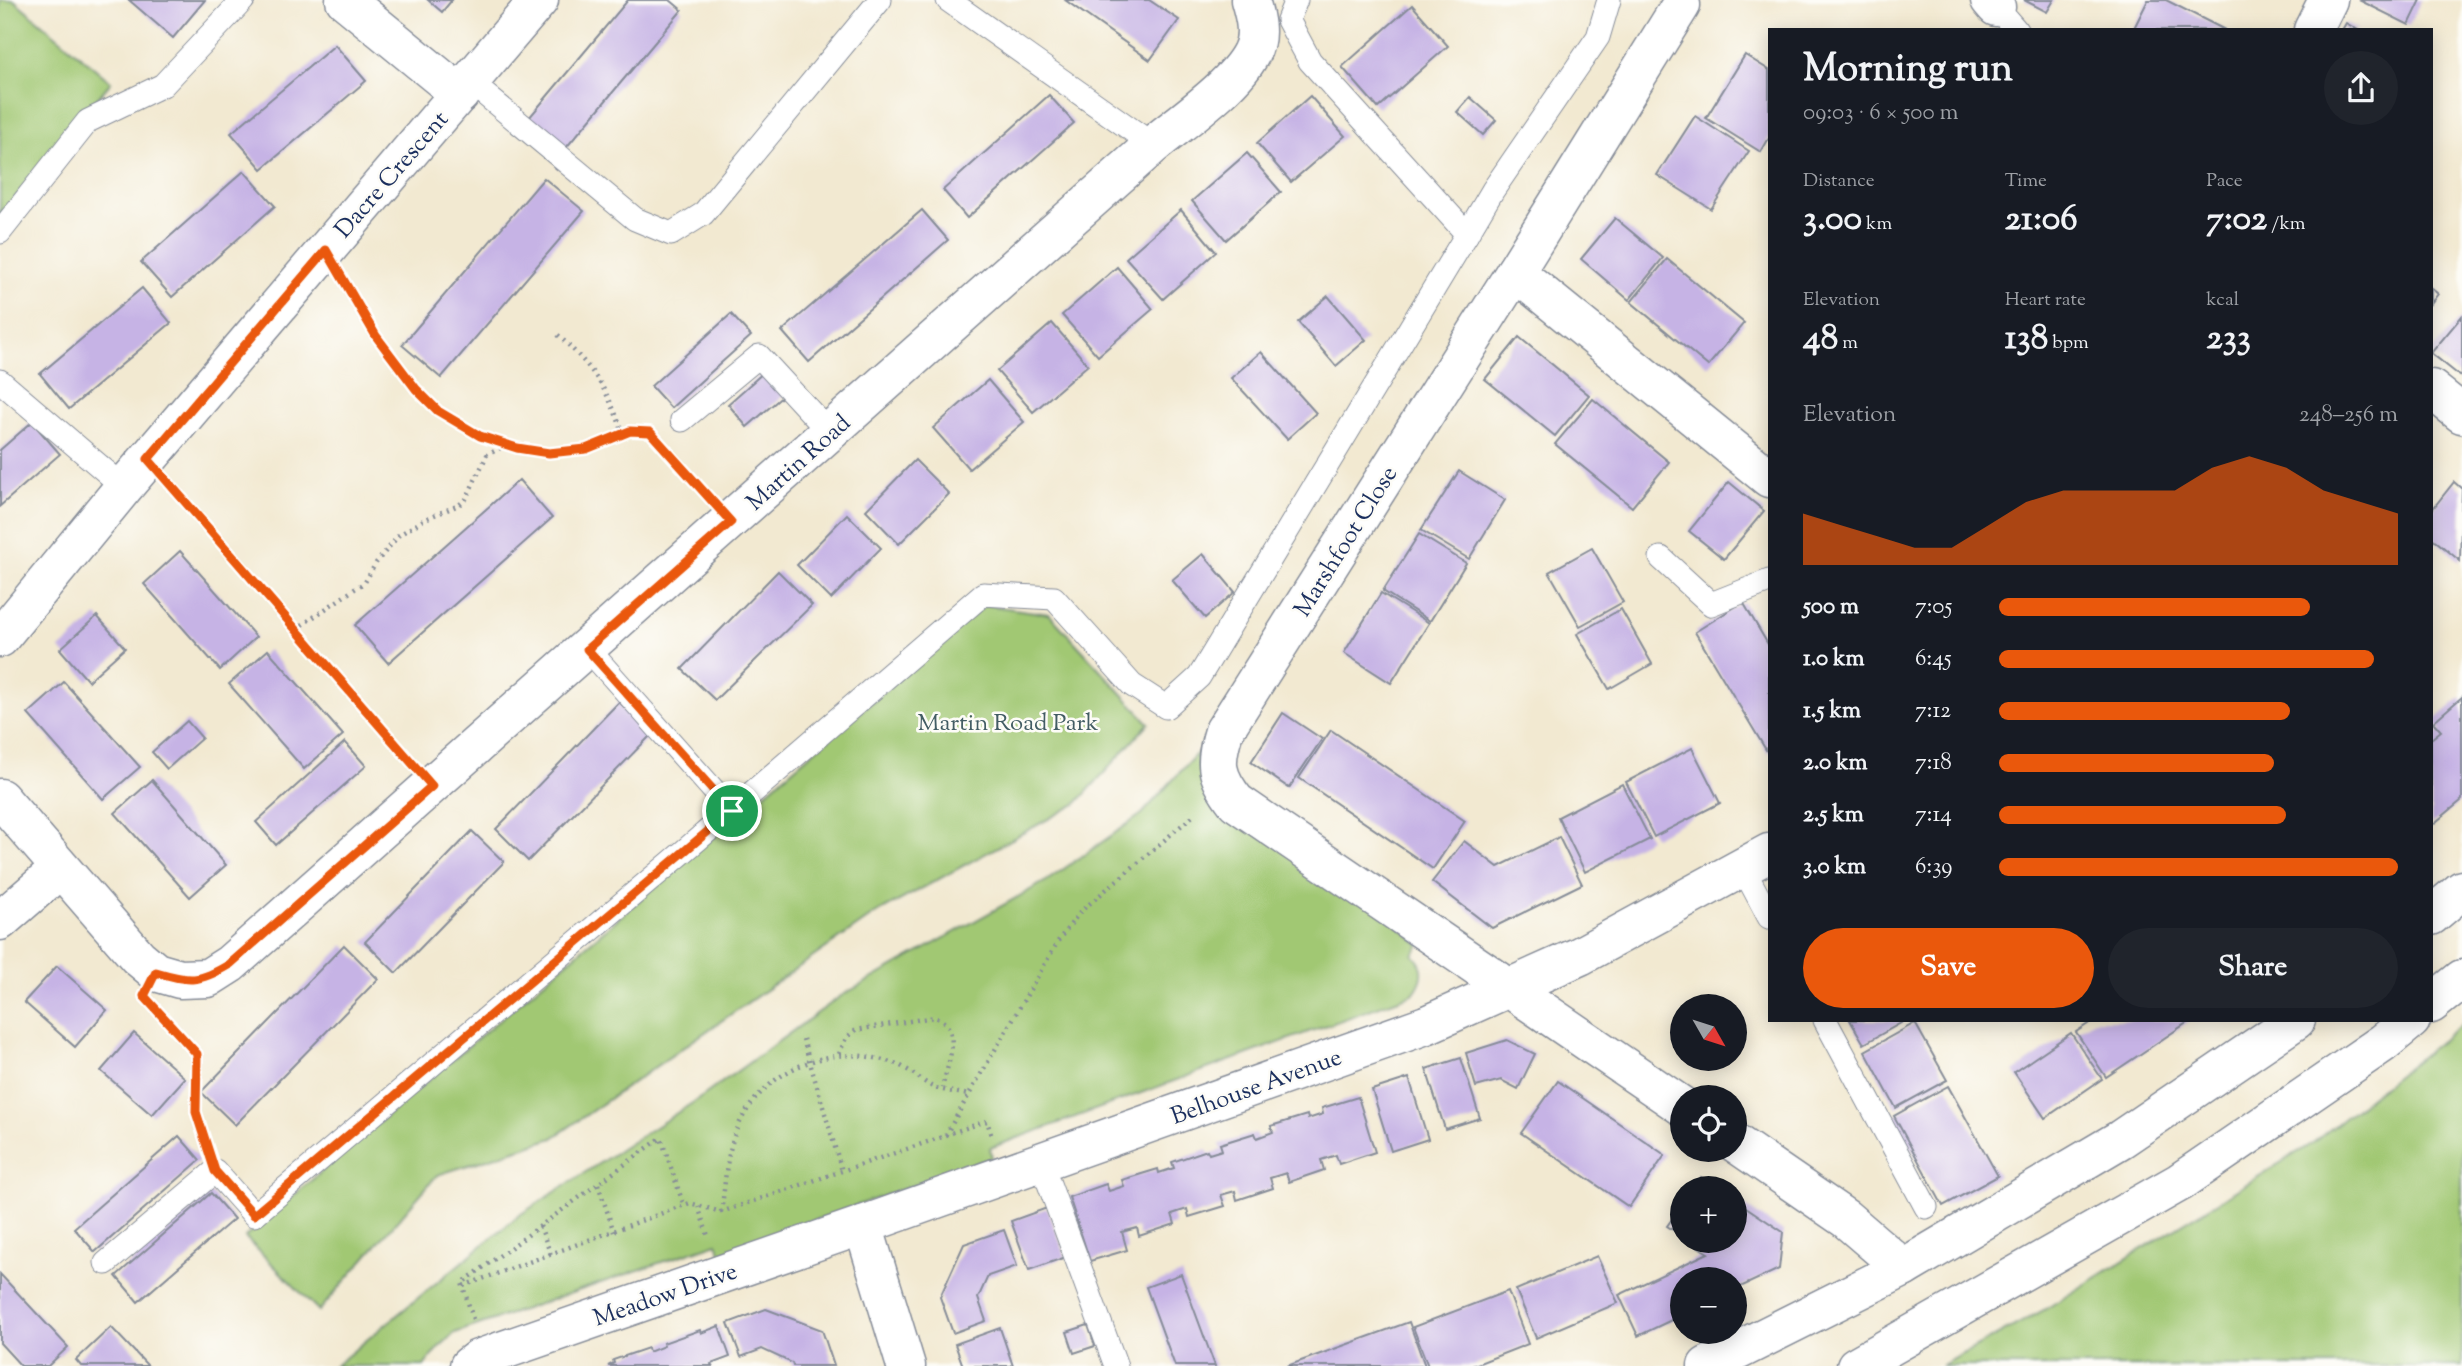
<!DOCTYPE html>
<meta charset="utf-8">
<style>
body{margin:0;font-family:"Sorts Mill Goudy",serif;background:#20242c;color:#f1f3f6;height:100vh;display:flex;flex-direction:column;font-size:26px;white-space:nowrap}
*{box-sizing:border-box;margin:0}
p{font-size:23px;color:#9ea1a6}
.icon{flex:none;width:38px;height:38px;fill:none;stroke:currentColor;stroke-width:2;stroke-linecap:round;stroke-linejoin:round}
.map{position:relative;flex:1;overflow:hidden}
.drawer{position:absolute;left:1768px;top:28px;width:665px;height:994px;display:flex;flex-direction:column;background:#171b24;border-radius:0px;box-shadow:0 4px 18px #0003}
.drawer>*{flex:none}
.needle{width:46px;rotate:129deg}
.fabs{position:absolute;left:1670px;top:994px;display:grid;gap:14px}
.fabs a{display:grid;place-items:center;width:77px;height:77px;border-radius:50%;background:#171b24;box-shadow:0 4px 18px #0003;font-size:35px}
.pin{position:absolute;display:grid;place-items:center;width:60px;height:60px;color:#fff;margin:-30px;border:4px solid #fff;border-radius:50%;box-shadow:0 2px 7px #0007}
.round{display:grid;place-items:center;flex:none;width:74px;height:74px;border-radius:37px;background:#20242c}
.headline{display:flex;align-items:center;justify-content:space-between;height:119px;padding:0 35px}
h1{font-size:38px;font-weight:700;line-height:52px}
.stats{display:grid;grid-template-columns:repeat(3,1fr);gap:10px;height:119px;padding:7px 35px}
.stats div{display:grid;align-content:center}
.stats b{font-size:35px;font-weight:700}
.stats small{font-size:19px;font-weight:400}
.stats p{font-size:19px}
.chart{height:196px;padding:14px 35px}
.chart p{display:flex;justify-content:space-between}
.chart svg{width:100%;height:126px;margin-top:7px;fill:#ea580c;opacity:.7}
.button{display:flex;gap:14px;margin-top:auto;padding:14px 35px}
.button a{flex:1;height:80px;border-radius:42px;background:#ea580c;color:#fff;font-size:28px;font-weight:700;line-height:80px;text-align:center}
.button a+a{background:#20242c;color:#f1f3f6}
ul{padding:0 35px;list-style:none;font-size:23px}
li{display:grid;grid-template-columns:112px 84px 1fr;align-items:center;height:52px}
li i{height:18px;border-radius:9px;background:#ea580c}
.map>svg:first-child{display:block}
</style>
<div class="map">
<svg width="2462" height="1366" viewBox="0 0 2462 1366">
<rect width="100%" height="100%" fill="#fdfcf7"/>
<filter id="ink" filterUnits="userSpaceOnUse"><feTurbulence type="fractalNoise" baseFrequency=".0143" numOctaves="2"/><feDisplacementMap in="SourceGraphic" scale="14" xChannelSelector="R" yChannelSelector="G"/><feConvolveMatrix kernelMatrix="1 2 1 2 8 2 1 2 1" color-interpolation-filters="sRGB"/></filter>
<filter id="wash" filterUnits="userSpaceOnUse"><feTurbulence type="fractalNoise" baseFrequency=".00686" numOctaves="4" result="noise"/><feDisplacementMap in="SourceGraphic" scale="28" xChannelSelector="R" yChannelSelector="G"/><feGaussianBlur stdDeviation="1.57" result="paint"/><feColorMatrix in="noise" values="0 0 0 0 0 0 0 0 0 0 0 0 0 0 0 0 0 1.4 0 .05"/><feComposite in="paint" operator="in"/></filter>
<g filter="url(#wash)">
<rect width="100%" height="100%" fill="#f2e9d1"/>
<g fill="#a1c873" stroke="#5e7c68" stroke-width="2">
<polygon points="0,0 14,0 111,82 0,216"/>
<polygon points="985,605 1049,614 1149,723 1076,804 875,914 553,1138 437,1175 319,1311 245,1237"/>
<path d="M1198 752 1202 753 1420 945 1413 955C1427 967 1424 980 1413 994L990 1148 992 1158 721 1253 717 1243 455 1333 438 1348 424 1366H335L518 1216 703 1096 841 996 1048 880 1142 814Z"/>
<polygon points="2462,1024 2462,1366 1941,1366 2044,1310 2314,1142"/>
</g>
<g id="blocks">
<g fill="#c6b3e5">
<polygon points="129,0 205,0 173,38"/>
<polygon points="428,0 452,0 442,12"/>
<polygon points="628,0 670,0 682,10 565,149 529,118"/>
<polygon points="1065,0 1149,0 1179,20 1150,60"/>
<polygon points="2024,0 2054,0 2047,12"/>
<polygon points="2148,0 2166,0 2225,30 2133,30"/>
<polygon points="2359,0 2421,0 2409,25"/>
<polygon points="1412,5 1448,46 1378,108 1342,67"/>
<polygon points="2346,23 2358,30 2342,30"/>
<polygon points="335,45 366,81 262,169 231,133"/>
<polygon points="1745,55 1769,70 1769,138 1761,152 1706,118"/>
<polygon points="1049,95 1074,123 967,218 943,190"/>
<polygon points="1310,96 1345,136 1291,182 1257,143"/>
<polygon points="1470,97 1496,120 1483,135 1457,112"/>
<polygon points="1695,116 1749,151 1711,209 1657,175"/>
<polygon points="1247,153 1281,192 1226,240 1192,201"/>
<polygon points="244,171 275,206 172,297 141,262"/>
<polygon points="544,178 584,211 441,378 402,345"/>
<polygon points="922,210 948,240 809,362 782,331"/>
<polygon points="1181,210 1216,252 1163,299 1126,258"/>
<polygon points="1615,218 1663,258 1629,300 1581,259"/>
<polygon points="1667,259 1744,323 1708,366 1631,302"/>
<polygon points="1117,267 1153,309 1098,356 1062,315"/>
<polygon points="142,288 171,323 69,409 40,374"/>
<polygon points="2431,288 2438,294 2431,303"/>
<polygon points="1328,296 1366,340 1336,366 1298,322"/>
<polygon points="731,314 751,336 671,408 651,386"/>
<polygon points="2462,316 2462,376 2461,377 2431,353"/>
<polygon points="1052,323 1088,365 1033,412 997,371"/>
<polygon points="1519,337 1589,395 1555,436 1485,379"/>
<polygon points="1261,352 1316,413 1287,439 1231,378"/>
<polygon points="764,372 784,395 747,427 728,404"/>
<polygon points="988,380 1024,422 969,469 933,428"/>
<polygon points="1593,399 1669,462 1632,507 1555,444"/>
<polygon points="32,422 60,454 0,506 0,450"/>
<polygon points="915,460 949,494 899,544 866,510"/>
<polygon points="1459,471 1505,500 1469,559 1421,530"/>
<polygon points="519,480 552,518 388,663 355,625"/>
<polygon points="1729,482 1764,511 1724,559 1689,531"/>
<polygon points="2454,482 2462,489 2460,561 2431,537 2431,511"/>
<polygon points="847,514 881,548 831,599 797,565"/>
<polygon points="1419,534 1466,563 1430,621 1383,591"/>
<polygon points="1592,548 1623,602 1580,626 1549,572"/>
<polygon points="180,551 256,637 220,670 144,584"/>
<polygon points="1203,554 1235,592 1205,618 1172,580"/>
<polygon points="778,571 812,605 715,700 682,669"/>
<polygon points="1381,593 1429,623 1391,683 1344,653"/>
<polygon points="1743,602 1769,646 1769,755 1695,632"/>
<polygon points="1621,609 1652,664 1609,689 1577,634"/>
<polygon points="97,616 125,648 88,681 60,649"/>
<polygon points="268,650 343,735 304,769 229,684"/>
<polygon points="64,682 140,767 103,799 28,714"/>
<polygon points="2462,697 2462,800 2431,826 2431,739 2441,731 2433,722"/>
<polygon points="619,702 652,734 528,861 496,829"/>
<polygon points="1283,713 1322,739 1289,788 1251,762"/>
<polygon points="187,721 202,738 167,769 152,752"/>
<polygon points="1331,730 1465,821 1433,869 1299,778"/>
<polygon points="345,742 366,766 276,845 256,822"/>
<polygon points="1692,748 1720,803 1654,837 1626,782"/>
<polygon points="152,780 226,865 190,897 115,813"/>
<polygon points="1622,784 1650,839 1585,872 1558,817"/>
<polygon points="472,831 504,862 396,973 365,942"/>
<polygon points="1559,837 1582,884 1492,928 1432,882 1464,841 1498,867"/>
<polygon points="344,945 378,979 235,1125 201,1092"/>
<polygon points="57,966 107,1010 75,1047 24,1002"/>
<polygon points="1850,1020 1906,1020 1864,1044"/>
<polygon points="2094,1020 2191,1020 2106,1077 2076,1032"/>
<polygon points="1915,1023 1947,1080 1896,1108 1865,1051"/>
<polygon points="134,1033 185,1078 152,1115 101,1071"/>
<polygon points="2071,1033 2102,1079 2045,1118 2014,1072"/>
<polygon points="1507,1040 1535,1054 1518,1089 1501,1080 1476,1087 1466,1053"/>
<polygon points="1461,1058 1480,1118 1445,1129 1426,1069"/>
<polygon points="1409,1078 1428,1139 1391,1151 1372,1090"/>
<polygon points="1558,1081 1665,1155 1629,1207 1521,1133"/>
<polygon points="1948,1086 1998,1176 1943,1206 1894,1116"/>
<polygon points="1358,1097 1375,1152 1339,1164 1336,1155 1321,1160 1324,1170 1289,1182 1286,1173 1270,1178 1273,1188 1237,1200 1235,1191 1221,1195 1225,1206 1189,1217 1187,1209 1172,1214 1175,1224 1139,1236 1137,1228 1122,1232 1127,1250 1090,1261 1069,1197 1106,1184 1109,1191 1124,1186 1122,1180 1158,1169 1159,1173 1174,1168 1172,1162 1207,1150 1209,1154 1222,1150 1220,1144 1255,1133 1257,1138 1273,1132 1271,1126 1307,1115 1308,1119 1323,1114 1322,1108"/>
<polygon points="179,1136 200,1160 95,1252 74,1228"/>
<polygon points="1701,1177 1718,1188 1693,1188"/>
<polygon points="211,1193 234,1219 138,1302 116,1276"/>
<polygon points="1734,1199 1783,1232 1779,1269 1734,1290 1734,1279 1682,1279 1682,1315 1638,1336 1619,1295 1708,1253 1689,1241 1734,1241"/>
<polygon points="1682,1205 1682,1236 1667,1226"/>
<polygon points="1047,1208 1066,1257 1029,1270 1011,1221"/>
<polygon points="1004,1230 1017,1266 988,1276 978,1298 986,1321 953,1333 940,1297 964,1244"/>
<polygon points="1597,1256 1618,1303 1536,1338 1516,1290"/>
<polygon points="0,1274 68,1347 48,1366 21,1366 0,1343"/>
<polygon points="1181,1274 1215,1366 1175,1366 1146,1287"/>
<polygon points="1508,1291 1528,1344 1472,1366 1428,1366 1413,1327"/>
<polygon points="766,1309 822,1330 834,1366 793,1366 792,1363 762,1349 741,1357 728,1323"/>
<polygon points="1409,1322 1425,1366 1287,1366"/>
<polygon points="1088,1325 1095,1346 1074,1353 1067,1332"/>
<polygon points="719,1326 730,1357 711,1364 712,1366 608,1366 614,1363 613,1360 648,1348 649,1352 664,1346 663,1343 700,1330 701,1333"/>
<polygon points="111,1327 148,1366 81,1366 76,1360"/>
<polygon points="1000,1328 1013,1366 963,1366 955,1344"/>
</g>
</g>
</g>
<g filter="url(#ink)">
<use href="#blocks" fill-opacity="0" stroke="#868c98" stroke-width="2"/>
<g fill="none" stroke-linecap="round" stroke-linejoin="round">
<g stroke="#868c98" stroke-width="25">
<g id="lane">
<polyline points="948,0 1153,145"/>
<polyline points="1296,0 1288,20 1310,61 1467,234 1493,190 1598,37 1609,0"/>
<polyline points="1996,7 2016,30"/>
<polyline points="470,82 635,219 671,234 703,214 880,0"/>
<polyline points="0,232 88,121 163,85 243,0"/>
<polyline points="0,381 124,487"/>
<polyline points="682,420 759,356 830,433"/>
<polyline points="1661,558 1711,604 1769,581"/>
<polyline points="587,648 732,811"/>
<polyline points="1743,868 1769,917"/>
<polyline points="1825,1020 1926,1207"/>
<polyline points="1041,1162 1116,1366"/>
<polyline points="106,1263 215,1171 254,1215 682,853 983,594 1054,598 1132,685 1166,707 1199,677 1467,234"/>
</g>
</g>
<g stroke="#868c98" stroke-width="41">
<g id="street">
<polyline points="345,0 460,94"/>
<polyline points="1990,0 1996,7"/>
<path d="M1681 5 1515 272 1224 731C1214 763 1215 775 1236 802L1682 1106"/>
<polyline points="2313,30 2328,0"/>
<polyline points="1515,272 1769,478"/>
<polyline points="2431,389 2462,414"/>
<polyline points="0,638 124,487 539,0"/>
<path d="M0 798 138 957 156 972 180 979 208 978 230 964 1153 145C1182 121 1235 85 1251 53 1260 36 1255 17 1250 0"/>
<polyline points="2431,916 2462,890"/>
<polyline points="0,921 60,869"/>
<polyline points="1734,1142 1846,1219 1903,1268 2121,1139 2296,1020"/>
<polyline points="469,1366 478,1359 863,1225"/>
<polyline points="906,1366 863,1225 1426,1025 1580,956 1769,853"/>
<polyline points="1707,1366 1903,1268"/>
</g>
</g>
<g stroke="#868c98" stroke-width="41">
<g id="secondary">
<polyline points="2431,1004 2462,979"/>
<polyline points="1856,1366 2180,1182 2383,1043 2411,1020"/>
</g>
</g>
<g stroke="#868c98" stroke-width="4.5" stroke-dasharray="2 5" stroke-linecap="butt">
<polyline points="346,284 376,336 416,389 438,411 480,436 517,448 549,453 586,449 630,431 650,432 653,435"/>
<path d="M558 335C593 368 607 388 623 433"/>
<polyline points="666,449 705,492"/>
<polyline points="173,488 406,756"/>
<polyline points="296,629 365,582 376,563 399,535 425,519 459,505 466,499 487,455 506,445"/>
<polyline points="163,1017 197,1054 196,1112 206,1143"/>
<polyline points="803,1039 842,1171"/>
<path d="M839 1054 846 1038 856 1030 934 1017C965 1026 947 1066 942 1088"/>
<polyline points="945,1135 987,1121 992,1137"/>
<polyline points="598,1184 614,1232"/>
<polyline points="698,1206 709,1239"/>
<path d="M721 1212C725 1190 725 1165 732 1143 750 1080 816 1043 879 1059 887 1061 897 1063 904 1068 914 1073 922 1081 931 1086 942 1091 956 1092 968 1095"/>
<polyline points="540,1226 551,1255"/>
<polyline points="463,1286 462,1283 661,1138 684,1206"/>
<polyline points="473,1319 463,1286 690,1203 721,1212 945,1136 1060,938 1081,911 1195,814"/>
</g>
<use href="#lane" stroke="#fff" stroke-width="23"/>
<use href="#street" stroke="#fff" stroke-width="38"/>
<use href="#secondary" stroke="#fff" stroke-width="38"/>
</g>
</g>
<g fill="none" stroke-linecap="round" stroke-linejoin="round" filter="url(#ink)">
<g stroke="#fff" stroke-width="14">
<path id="route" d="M326 250 376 336 416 389 438 411 480 436 517 448 549 453 586 449 630 431 650 432 731 522 587 649 732 811 254 1215 215 1171 196 1112 197 1054 144 996 156 972C190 982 199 983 230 964L432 786 148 459Z"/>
</g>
<use href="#route" stroke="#ea580c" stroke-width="9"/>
</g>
<g text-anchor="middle" stroke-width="5" stroke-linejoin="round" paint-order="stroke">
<g font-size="24" fill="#1b2f5e" stroke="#fdfcf7">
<text transform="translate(391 174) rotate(-49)" y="8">Dacre Crescent</text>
<text transform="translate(798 462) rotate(-42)" y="8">Martin Road</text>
<text transform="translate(1345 541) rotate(-58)" y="8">Marshfoot Close</text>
<text transform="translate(1256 1086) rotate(-20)" y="8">Belhouse Avenue</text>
<text transform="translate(665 1294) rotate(-19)" y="8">Meadow Drive</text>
</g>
<g font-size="24" fill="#435d64" stroke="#fdfcf7">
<text x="1008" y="730">Martin Road Park</text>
</g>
</g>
</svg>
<div class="fabs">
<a><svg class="needle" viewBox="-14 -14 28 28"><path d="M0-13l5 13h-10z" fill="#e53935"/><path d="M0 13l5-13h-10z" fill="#9ea1a6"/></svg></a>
<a><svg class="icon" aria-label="locate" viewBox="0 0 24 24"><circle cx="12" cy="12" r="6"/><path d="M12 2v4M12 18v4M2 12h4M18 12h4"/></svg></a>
<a>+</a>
<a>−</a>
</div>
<div class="pin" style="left:732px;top:811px;background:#1e9e55"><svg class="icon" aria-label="arrive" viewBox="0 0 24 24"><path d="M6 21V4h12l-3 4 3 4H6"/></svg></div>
<section class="drawer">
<div class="headline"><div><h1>Morning run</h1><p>09:03 · 6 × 500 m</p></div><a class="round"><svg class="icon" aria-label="share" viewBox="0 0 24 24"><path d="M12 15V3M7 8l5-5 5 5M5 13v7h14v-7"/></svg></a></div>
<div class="stats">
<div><p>Distance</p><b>3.00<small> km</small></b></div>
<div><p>Time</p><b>21:06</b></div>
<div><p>Pace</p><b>7:02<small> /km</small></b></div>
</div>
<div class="stats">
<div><p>Elevation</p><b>48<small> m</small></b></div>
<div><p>Heart rate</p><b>138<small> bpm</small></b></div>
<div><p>kcal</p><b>233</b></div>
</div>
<div class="chart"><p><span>Elevation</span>248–256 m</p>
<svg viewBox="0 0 160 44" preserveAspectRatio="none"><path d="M0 44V26L10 30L20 34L30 38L40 38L50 30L60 22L70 18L80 18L90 18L100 18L110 10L120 6L130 10L140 18L150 22L160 26V44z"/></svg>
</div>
<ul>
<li><b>500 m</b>7:05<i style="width:78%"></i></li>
<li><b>1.0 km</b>6:45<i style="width:94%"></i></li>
<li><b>1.5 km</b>7:12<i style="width:73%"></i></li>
<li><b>2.0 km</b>7:18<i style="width:69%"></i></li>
<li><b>2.5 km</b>7:14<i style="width:72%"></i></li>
<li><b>3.0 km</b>6:39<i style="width:100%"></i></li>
</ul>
<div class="button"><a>Save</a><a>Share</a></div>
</section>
</div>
